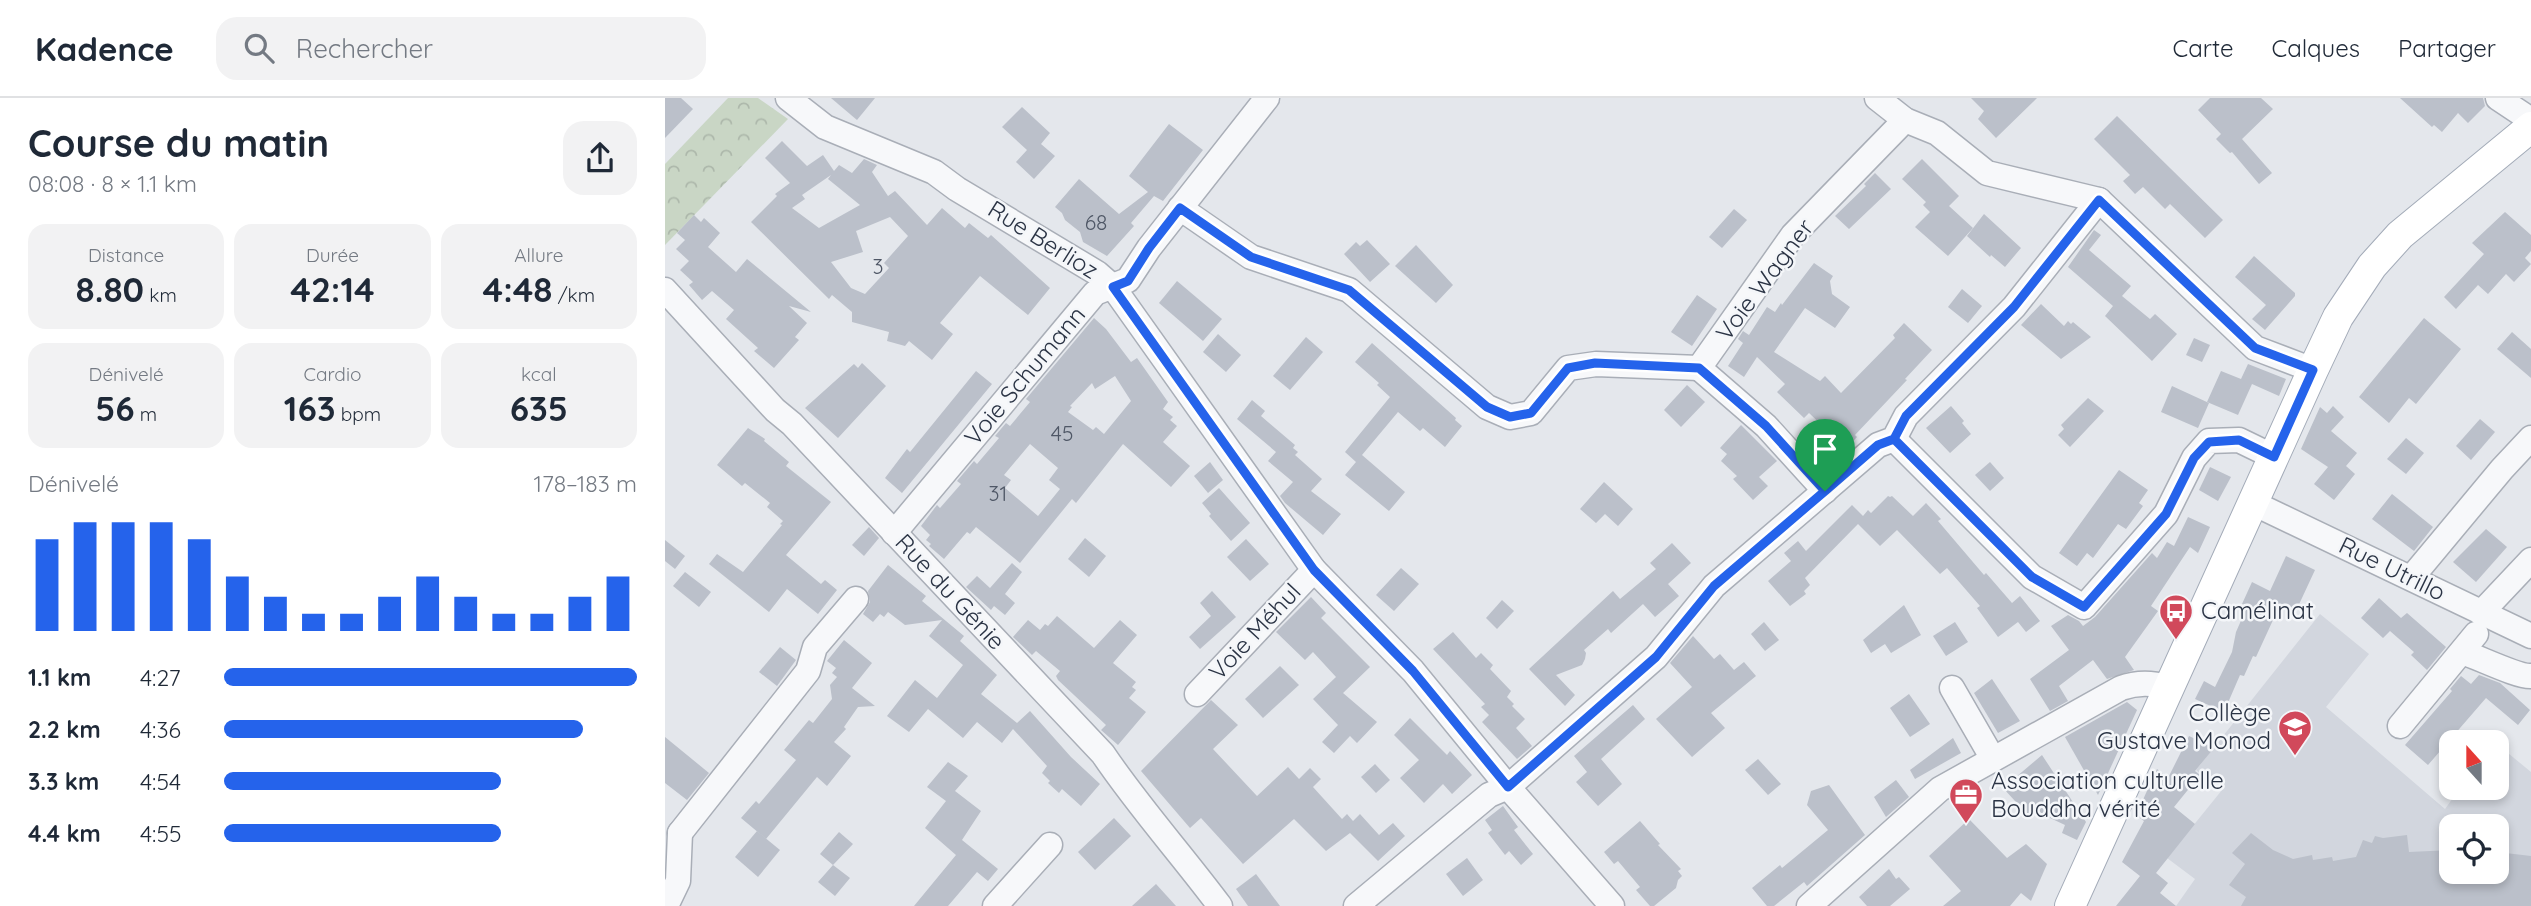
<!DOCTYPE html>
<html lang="fr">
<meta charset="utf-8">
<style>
body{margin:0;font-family:Quicksand,sans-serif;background:#f2f2f3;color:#1f2937;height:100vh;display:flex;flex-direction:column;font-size:26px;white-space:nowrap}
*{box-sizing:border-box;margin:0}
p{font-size:23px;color:#747a83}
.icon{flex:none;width:38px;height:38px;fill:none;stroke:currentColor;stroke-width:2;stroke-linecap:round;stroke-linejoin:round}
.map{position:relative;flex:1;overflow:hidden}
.sheet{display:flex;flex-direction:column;background:#fff;width:665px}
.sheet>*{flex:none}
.needle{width:46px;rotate:339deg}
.tools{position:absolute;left:1774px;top:632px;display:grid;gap:14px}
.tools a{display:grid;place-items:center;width:70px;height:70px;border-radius:14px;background:#fff;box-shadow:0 4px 10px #0003;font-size:35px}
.pin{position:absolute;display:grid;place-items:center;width:60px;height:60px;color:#fff;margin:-72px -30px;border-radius:50% 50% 50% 0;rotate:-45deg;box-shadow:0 0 7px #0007}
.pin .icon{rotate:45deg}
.round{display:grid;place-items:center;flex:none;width:74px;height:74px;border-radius:21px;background:#f2f2f3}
.summary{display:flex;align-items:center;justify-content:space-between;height:119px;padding:0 28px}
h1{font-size:38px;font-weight:700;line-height:52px}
.stats{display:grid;grid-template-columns:repeat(3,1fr);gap:10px;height:119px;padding:7px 28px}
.stats div{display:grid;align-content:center;border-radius:18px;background:#f2f2f3;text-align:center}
.stats b{font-size:35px;font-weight:700}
.stats small{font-size:19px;font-weight:400}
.stats p{font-size:19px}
.chart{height:196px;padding:14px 28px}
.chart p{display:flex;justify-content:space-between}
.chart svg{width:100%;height:126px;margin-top:7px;stroke:#2563eb;stroke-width:6}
ul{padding:0 28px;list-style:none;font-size:23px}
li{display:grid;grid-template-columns:112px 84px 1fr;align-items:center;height:52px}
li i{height:18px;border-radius:9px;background:#2563eb}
header{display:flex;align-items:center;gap:42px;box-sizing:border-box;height:98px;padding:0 35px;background:#fff;border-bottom:2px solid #e0e1e3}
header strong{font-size:33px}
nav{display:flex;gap:38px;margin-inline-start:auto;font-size:24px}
.search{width:490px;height:63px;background:#f2f2f3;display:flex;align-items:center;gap:18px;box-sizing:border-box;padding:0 24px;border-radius:21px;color:#747a83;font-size:26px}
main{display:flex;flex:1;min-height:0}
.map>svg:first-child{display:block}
</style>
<header>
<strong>Kadence</strong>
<div class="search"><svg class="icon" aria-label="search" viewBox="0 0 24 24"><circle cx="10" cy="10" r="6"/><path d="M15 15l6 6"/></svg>Rechercher</div>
<nav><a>Carte</a><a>Calques</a><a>Partager</a></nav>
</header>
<main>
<section class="sheet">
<div class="summary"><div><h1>Course du matin</h1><p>08:08 · 8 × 1.1 km</p></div><a class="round"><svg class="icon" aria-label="share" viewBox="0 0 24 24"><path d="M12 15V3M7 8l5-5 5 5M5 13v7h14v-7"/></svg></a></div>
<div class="stats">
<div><p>Distance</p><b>8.80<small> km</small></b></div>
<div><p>Durée</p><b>42:14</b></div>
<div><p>Allure</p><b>4:48<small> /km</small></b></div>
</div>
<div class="stats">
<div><p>Dénivelé</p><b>56<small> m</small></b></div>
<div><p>Cardio</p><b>163<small> bpm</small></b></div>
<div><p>kcal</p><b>635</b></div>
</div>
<div class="chart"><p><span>Dénivelé</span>178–183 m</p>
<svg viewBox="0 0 160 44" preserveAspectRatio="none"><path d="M5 44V12M15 44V6M25 44V6M35 44V6M45 44V12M55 44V25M65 44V32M75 44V38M85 44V38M95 44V32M105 44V25M115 44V32M125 44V38M135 44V38M145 44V32M155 44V25"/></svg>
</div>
<ul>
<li><b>1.1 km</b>4:27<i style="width:100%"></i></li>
<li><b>2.2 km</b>4:36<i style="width:87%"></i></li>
<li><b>3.3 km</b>4:54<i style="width:67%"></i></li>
<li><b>4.4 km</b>4:55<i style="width:67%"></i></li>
</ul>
</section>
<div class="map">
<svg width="1866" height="808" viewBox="0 0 1866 808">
<defs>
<pattern id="forest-crowns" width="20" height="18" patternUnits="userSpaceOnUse" patternTransform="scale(1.75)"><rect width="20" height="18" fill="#c9d6c5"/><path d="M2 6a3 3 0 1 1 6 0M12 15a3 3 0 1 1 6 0" fill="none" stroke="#adb8ab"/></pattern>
</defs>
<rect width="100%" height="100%" fill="#e4e7ec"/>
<path fill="#d2d6de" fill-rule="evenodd" d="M1655 516 1704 556 1661 609 1780 711 1795 690H1832V646L1866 674V808H1511L1530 781 1502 760 1557 692 1531 672ZM1787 728H1832V774H1787Z"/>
<polygon fill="url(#forest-crowns)" points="63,0 93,0 123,21 0,147 0,66"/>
<g fill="#bbc0ca" fill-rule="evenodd">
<polygon points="0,0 16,0 28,11 0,40"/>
<polygon points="166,0 210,0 192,22"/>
<polygon points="1306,0 1372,0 1331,40 1313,21 1319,13"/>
<polygon points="1545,0 1596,0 1608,11 1577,41 1607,75 1594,86 1567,54 1565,55 1551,41 1556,36 1533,12"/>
<polygon points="1735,0 1818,0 1820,8 1803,25 1793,15 1777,34 1769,27 1767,29"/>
<polygon points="357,9 385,35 376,46 390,58 369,81 351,64 362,52 337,29"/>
<polygon points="1452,18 1558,122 1540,140 1505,106 1500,111 1478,89 1470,96 1458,83 1465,77 1429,41"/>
<polygon points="504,26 538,52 498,103 489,98 466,125 469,128 442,158 418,144 415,134 400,122 397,115 390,109 414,81 454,116 483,94 464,78"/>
<path d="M117 43 142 68 158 57 169 73 174 67 187 75 199 61 212 67 207 74 223 98 230 93 262 127 277 110 300 130 304 125 323 140 326 137 385 190 363 217 315 178 275 225 288 236 267 262 244 243 240 248 222 243 224 234 187 224V214L167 197 164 201 86 124 112 98 110 96 125 85 100 60ZM166 77 163 81 195 107 154 130 127 110 140 101 137 97ZM225 119 243 138 219 165 224 170 200 196 186 190 166 164 198 154 191 133Z"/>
<polygon points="1257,61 1294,98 1284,108 1308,130 1283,158 1250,129 1265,114 1258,107 1261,104 1237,81"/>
<polygon points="1210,75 1226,91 1184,131 1170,118 1201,88 1199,86"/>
<polygon points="1069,111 1082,122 1057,150 1044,139"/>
<polygon points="1840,114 1866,137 1866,153 1860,160 1866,166 1849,184 1841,176 1823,196 1813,187 1791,211 1779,199 1819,156 1807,145"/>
<polygon points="1319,116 1356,150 1340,169 1326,157 1325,159 1302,138"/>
<polygon points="29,117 36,124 39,120 55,135 43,149 71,174 82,161 146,214 124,208 142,225 130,239 134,242 109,270 89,253 93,250 61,221 69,212 47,193 37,202 24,187 28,184 15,172 24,163 11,151 20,142 12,135"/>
<polygon points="1429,132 1436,137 1424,152 1466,188 1457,198 1485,221 1490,216 1512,236 1487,263 1440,218 1448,208 1403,169"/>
<polygon points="702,142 725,166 705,184 679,156 691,144 695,148"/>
<polygon points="751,147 788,187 771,205 730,168"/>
<polygon points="1589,158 1630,195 1630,198 1600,232 1587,221 1601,207 1570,179"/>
<polygon points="1149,165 1168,178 1165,183 1167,196 1185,209 1170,230 1140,210 1109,254 1155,283 1160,278 1176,295 1230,240 1228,237 1239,225 1267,252 1240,281 1242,282 1190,337 1192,339 1179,353 1165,339 1167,337 1144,315 1139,320 1112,294 1120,286 1092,259 1079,279 1063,268 1078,245 1073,241 1078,233 1084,237 1102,209 1110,214 1116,205 1117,207"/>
<polygon points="512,183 557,221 538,243 494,205"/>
<polygon points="1297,191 1317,208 1303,225 1283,209"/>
<polygon points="1032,197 1052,211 1027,248 1006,234"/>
<polygon points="1376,206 1399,228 1403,223 1406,226 1408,224 1426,239 1396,261 1356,227"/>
<path d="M429 220 441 231 466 264 472 260 503 304 498 311 508 319 505 322 512 328 498 344 525 368 506 389 458 346 411 405 407 401 355 465 311 429 305 436 302 434 279 461 264 448 266 446 261 442 265 437 256 428 272 407 275 410 296 386 292 383 309 363 312 366 334 340 330 338 341 325 345 328 365 304 361 301ZM450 278 466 303 439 336 431 329 428 332 403 314 407 309 405 308 427 285 430 291ZM365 346 393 370 384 382 395 391 373 418 340 390 346 382 339 377Z"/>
<polygon points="1759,220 1796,251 1751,306 1744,300 1724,325 1694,299"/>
<polygon points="1847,234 1866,251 1866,280 1832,251"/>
<polygon points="553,236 576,257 561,274 538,254"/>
<polygon points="641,239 658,254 625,292 608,278"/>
<polygon points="1529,240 1545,247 1537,264 1521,257"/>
<polygon points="707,245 791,320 790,322 797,328 780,349 758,330 755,333 733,314 697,357 740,394 724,413 680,377 691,364 680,354 725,299 712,287 714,285 690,264"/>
<polygon points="197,265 221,288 173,340 140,310 189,266 193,270"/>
<polygon points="1583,266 1621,281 1614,298 1587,286 1573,317 1542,304 1556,273 1576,281"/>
<polygon points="311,273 327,286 237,395 220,380 242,351 245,354"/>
<polygon points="1022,287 1040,304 1016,329 999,312"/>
<polygon points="1507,288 1544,305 1533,330 1496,314"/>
<polygon points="1423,300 1439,313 1405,349 1393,337 1399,331 1396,327"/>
<polygon points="587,302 600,313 596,318 630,347 628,350 633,354 630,357 657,381 646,393 676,416 658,437 620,405 615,398 628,384 603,363 611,354 572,321"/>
<polygon points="1286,308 1299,323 1297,325 1306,336 1285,355 1261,330"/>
<polygon points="1668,308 1679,319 1666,333 1692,355 1681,368 1690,376 1669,402 1649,386 1663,369 1636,351 1655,309 1662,315"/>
<polygon points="1815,321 1830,334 1806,362 1791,348"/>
<polygon points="1076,327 1112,363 1094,379 1103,388 1088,402 1068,381 1072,378 1056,363 1062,356 1055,350"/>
<polygon points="83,330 100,341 99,343 124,364 121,368 166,404 121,457 156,486 160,482 172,492 153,516 122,491 104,514 44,466 52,456 78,474 117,427 115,426 118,423 102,409 105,405 80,385 77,388 52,367"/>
<polygon points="1741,340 1759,355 1741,376 1722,361"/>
<polygon points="545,364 558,382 543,395 529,378"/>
<polygon points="1325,364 1339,380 1325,393 1310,377"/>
<polygon points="1545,369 1566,379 1553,403 1534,392"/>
<polygon points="1454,372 1483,392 1474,405 1478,408 1461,431 1453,426 1428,460 1422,455 1412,468 1394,455"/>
<polygon points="939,384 968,411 953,428 940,416 931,425 915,411"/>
<polygon points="554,390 585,425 566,443 544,418 546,416 537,405"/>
<polygon points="1727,396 1768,429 1749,453 1707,421"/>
<polygon points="1223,398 1225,399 1227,398 1248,418 1261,405 1276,421 1273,423 1319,477 1321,475 1347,505 1355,498 1375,523 1361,534 1353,524 1333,539 1312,510 1315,508 1282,470 1275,476 1232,432 1215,448 1193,426 1140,480 1145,487 1139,493 1141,496 1125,508 1103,483 1126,463 1119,455 1133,443 1141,453 1187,407 1198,418 1203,412 1206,415"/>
<polygon points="1523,419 1545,429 1533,455 1525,449 1486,508 1493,513 1460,559 1469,572 1442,581 1428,562 1394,588 1403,603 1385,613 1365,581 1404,552 1386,528 1403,517 1414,523 1418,528 1430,519 1487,455 1492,460 1502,444 1509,448"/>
<polygon points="204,429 214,440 199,458 187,447"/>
<polygon points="1821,431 1842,449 1811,484 1788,464"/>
<polygon points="420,440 441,458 424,479 403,461"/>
<polygon points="581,441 604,466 585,483 562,459"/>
<polygon points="0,442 20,458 10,471 0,463"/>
<polygon points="1007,445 1026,465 1003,486 1014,498 990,519 978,506 946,535 943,531 919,552 921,555 920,561 917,567 891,577 910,597 900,608 864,571 948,493 955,501 991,471 985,465"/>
<polygon points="1621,458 1650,472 1630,515 1614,509 1591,559 1588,558 1579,578 1575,577 1559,614 1530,601 1539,583 1550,589 1567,554 1571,534 1582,509 1577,506 1587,484 1605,493"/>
<polygon points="347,465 357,474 340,496 350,505 340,517 329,508 326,512 301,489 312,478 325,490"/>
<polygon points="223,467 261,498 257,503 299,538 295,543 332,577 316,596 352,625 365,613 406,659 435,686 416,708 397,691 394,695 383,685 385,683 377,675 382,668 348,631 337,645 312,624 298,640 263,611 244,634 222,618 250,582 272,600 298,567 264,538 277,522 240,527 223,514 219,519 215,516 208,524 198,516 205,504 203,493"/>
<polygon points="736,470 754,486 729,513 711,497"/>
<polygon points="20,474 46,494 34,509 8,488"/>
<polygon points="547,493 571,519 535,551 524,539 546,518 535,505"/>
<polygon points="646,499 661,515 656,520 705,569 678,595 712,624 692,645 685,638 669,655 657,644 673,627 648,601 671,579 648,554 640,562 611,534"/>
<polygon points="1714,500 1736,520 1742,515 1781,549 1762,572 1746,557 1749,554 1725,533 1718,540 1696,520"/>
<polygon points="837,502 849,513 832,531 821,520"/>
<polygon points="1239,507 1256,537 1226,555 1220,546 1206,555 1198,542"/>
<polygon points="392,518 429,550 455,522 472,537 448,565 471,584 467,589 471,592 464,600 481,614 453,647 436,632 441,627 393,582 391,578 395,573 371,553 367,557 348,539 363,522 375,532 380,526 383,528"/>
<polygon points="1099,524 1114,542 1100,553 1086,536"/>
<polygon points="1290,524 1303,544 1281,558 1268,538"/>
<polygon points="788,534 811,560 816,555 828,567 825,571 846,593 842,599 849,606 847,608 860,621 851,630 867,648 852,661 817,624 824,617 816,609 820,606 768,551"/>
<polygon points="1028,538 1049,561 1055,556 1069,572 1079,564 1091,578 1046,615 1060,630 1027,659 991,621 1027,589 1005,565"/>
<polygon points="179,542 207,565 187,590 210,608 193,609 179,629 181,631 169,644 186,658 162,688 152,679 101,741 76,720 91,703 94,706 131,662 119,652 144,622 148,625 167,601 165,587 172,579 167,575 171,570 162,563"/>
<polygon points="115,549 131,562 112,588 94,574"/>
<polygon points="615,568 634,587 598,620 580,601"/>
<polygon points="1814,577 1835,585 1865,612 1853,627 1821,600 1763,667 1740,647 1787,593 1785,591 1796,578 1806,586"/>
<polygon points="1327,581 1355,623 1333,635 1309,595"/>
<polygon points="1244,596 1265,626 1245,639 1225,610"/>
<polygon points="546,602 573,627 548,651 592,698 623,669 634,681 645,670 656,681 648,689 677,721 682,716 688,723 695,716 714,737 728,725 740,738 713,763 685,735 661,753 629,721 578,766 536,720 525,730 476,673"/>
<polygon points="1462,604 1472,612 1433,697 1400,639"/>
<polygon points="968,607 980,621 936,661 957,686 933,708 911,684 922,674 909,658"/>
<polygon points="745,620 782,657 785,653 807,677 787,696 778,686 759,705 735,680 754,662 729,637"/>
<polygon points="1524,638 1549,650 1530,673 1535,677 1509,709 1530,726 1491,775 1503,785 1495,795 1511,808 1451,808 1475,778 1457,764 1479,723 1471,717 1492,671 1503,680"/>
<polygon points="0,639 44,675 22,702 0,685"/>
<polygon points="1288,640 1296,655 1250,681 1245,672"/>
<polygon points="1377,657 1421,724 1412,742 1397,735 1400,727 1368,712 1362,716 1338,690"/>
<polygon points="1093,661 1116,686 1103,697 1080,672"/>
<polygon points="283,664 303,678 290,693 316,713 297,742 333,771 323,783 312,774 283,808 249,808 291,757 260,730 281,703 262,689"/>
<polygon points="710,666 725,682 711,695 696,679"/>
<polygon points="1231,682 1244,699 1221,719 1209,699"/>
<polygon points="1164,687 1200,737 1142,788 1139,784 1109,808 1102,808 1087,790 1115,767 1117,770 1163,732 1142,707 1146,693"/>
<polygon points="838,708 853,729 849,732 868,756 856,767 844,753 840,757 823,735 827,732 820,722"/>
<polygon points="449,720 466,738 430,772 413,754"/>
<polygon points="1304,721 1342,760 1361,746 1382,766 1366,803 1356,795 1345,808 1278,808 1296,793 1264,758"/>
<polygon points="975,723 995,746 993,747 1016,771 1013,773 1017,778 1013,782 1011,790 989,808 985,808 971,792 975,789 953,763 949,766 939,754"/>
<polygon points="92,733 115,752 93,779 70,759"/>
<polygon points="174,734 188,746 168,767 185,780 170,798 153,784 168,767 155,756"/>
<polygon points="1586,735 1608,752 1628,761 1647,757 1648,762 1667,759 1668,763 1691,759 1698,742 1707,745 1710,738 1718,740 1742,737 1744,754 1787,752 1787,774 1832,774 1832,754 1866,758 1866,808 1576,808 1581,799 1564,787 1580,766 1567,755"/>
<polygon points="802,760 818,782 798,798 781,776"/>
<polygon points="1224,771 1231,781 1234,779 1245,791 1225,808 1202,808 1194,799"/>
<polygon points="591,776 615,808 583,808 571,791"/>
<polygon points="491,786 511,808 467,808"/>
</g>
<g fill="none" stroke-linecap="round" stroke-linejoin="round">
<g stroke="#a9aeb7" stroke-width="27">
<g id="minor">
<polyline points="123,0 160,29 269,74 292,91 432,175 448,189 649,472 748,573 843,689 947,808"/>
<polyline points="1212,0 1240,22 1272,35 1322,75 1434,102 1590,250 1648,272"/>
<polyline points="1833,0 1866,22"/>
<polyline points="515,110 586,159 684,192 822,309 845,319 866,315 903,270 931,266 1034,270 1128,137 1240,22"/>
<path d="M0 192 110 312 127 326 438 656C473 708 517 757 555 808"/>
<polyline points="1034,270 1101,328 1160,393"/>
<polyline points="1229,341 1367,479 1419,509 1501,416 1529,360 1544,343 1574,342 1609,359"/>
<polyline points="1588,405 1866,538"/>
<polyline points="229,435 430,195 463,182 484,150 602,0"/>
<polyline points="1747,479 1837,371 1866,340"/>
<polyline points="1816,515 1866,462"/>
<path d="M1797 554C1813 559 1853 579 1866 578"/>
<polyline points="1287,590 1328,661"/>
<polyline points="532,596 649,472"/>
<polyline points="1735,628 1811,536"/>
<polyline points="15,735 143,573 150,549 191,501"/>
<polyline points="1,808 13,783 15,735"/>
<polyline points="330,808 385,747"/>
<polyline points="691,808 824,697 843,689 991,559 1049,488 1213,347 1229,341 1241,318 1349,209 1434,102"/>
<path d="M1144 808 1275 691 1456 590C1473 584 1487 585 1504 589"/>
</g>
</g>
<g stroke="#a3abb8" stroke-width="32">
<polyline id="major" points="1405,808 1648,272 1673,219 1707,168 1735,137 1866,29"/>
</g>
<use href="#minor" stroke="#f7f8fa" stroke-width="24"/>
<use href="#major" stroke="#fff" stroke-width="30"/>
</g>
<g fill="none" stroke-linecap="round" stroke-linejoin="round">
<g stroke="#fff" stroke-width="14">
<polyline id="route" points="1160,393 1049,488 991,559 843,689 748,573 649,472 448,189 463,183 484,150 515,110 586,159 684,192 822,309 845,319 866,315 903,270 930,265 1034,270 1101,328 1160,393 1213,347 1229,341 1367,479 1419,509 1501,416 1529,360 1544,344 1574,342 1609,359 1648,272 1590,250 1434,102 1349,209 1241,318 1229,341 1213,347 1160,393"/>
</g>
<use href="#route" stroke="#2563eb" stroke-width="9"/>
</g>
<defs>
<g id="bus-pin" transform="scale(1.75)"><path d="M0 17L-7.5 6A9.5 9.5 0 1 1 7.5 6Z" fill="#d1495b" stroke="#f4f6f9"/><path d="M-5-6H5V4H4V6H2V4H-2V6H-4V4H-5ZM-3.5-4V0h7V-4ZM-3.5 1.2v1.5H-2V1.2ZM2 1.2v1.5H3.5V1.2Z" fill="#fff"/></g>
<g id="school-pin" transform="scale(1.75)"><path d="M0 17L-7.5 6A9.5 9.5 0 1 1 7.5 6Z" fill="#d1495b" stroke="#f4f6f9"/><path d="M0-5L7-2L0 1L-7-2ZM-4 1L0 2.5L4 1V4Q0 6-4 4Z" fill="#fff"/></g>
<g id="office-pin" transform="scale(1.75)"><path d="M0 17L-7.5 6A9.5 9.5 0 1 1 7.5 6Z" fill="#d1495b" stroke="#f4f6f9"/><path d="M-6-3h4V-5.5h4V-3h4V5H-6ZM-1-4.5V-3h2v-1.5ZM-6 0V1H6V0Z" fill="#fff"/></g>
</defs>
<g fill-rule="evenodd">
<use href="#bus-pin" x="1511" y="513"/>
<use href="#school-pin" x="1630" y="629"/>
<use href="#office-pin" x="1301" y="697"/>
</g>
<g text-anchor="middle" stroke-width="5" stroke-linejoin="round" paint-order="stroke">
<g font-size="21" fill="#4f5766">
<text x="431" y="132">68</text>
<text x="213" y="176">3</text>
<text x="397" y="343">45</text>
<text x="333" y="403">31</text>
</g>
<g font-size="24" fill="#2b3445" stroke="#f4f6f9">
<text transform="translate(378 142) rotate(32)" y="8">Rue Berlioz</text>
<text transform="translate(1100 182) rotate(-53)" y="8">Voie Wagner</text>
<text transform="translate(360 278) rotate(-50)" y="8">Voie Schumann</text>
<text transform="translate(1727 471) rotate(26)" y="8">Rue Utrillo</text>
<text transform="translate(285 494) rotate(47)" y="8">Rue du Génie</text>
<text transform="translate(590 534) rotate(-47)" y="8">Voie Méhul</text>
</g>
<g font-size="24" fill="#2b3445" stroke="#f4f6f9" text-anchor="start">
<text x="1536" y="521">Camélinat</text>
<text x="1606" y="623" text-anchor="end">Collège<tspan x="1606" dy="28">Gustave Monod</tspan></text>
<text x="1326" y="691">Association culturelle<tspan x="1326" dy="28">Bouddha vérité</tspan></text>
</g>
</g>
</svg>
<div class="tools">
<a><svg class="needle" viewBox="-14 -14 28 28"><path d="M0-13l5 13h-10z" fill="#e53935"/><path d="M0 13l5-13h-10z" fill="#747a83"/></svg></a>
<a><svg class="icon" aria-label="locate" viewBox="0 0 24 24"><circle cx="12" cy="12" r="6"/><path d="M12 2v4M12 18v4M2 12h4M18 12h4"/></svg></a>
</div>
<div class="pin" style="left:1160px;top:393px;background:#1e9e55"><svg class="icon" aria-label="arrive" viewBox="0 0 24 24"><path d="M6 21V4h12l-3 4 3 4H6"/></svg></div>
</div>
</main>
